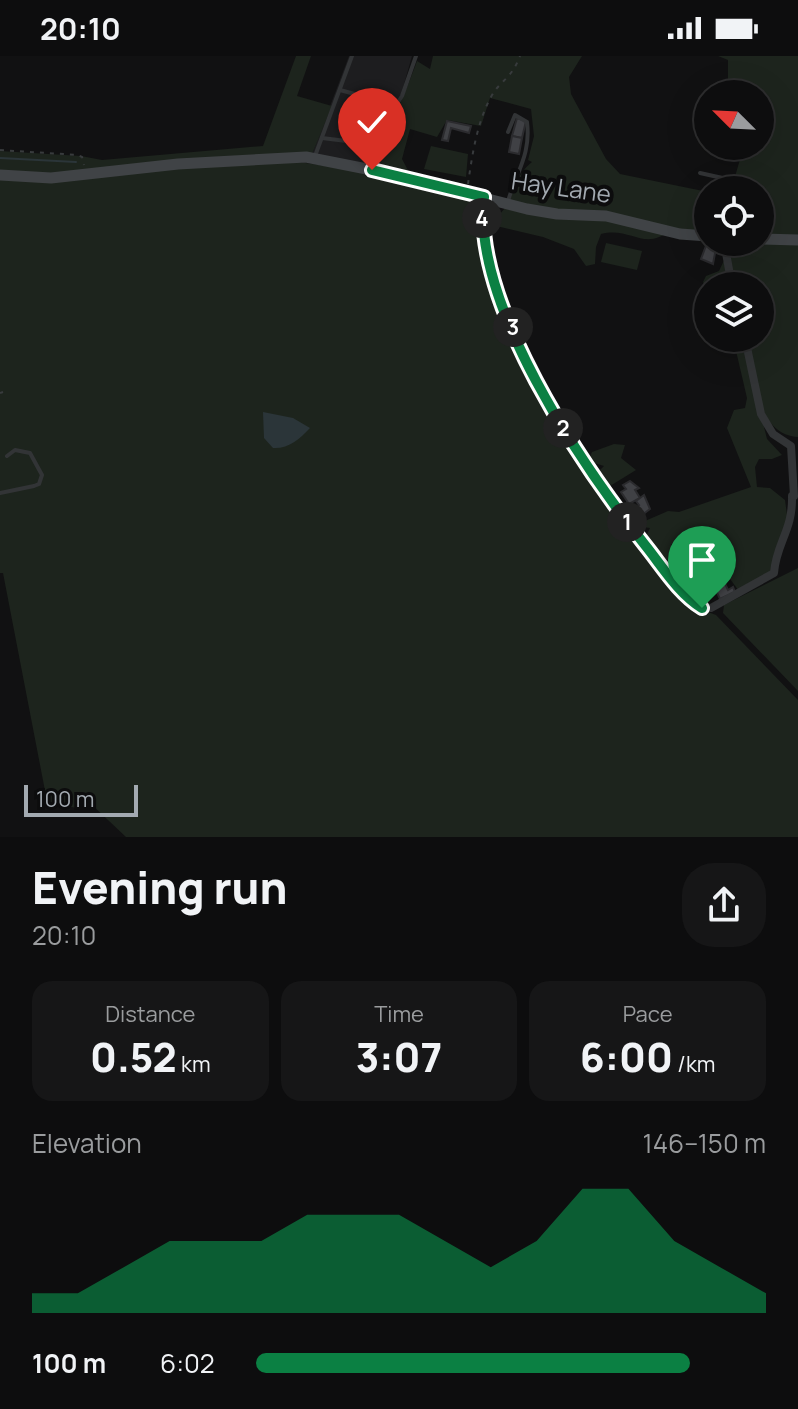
<!DOCTYPE html>
<meta charset="utf-8">
<style>
body{margin:0;font-family:Manrope,sans-serif;background:#161617;color:#f1f3f6;height:100vh;display:flex;flex-direction:column;font-size:30px;white-space:nowrap}
*{box-sizing:border-box;margin:0}
p{font-size:26px;color:#9a9c9e}
.icon{flex:none;width:44px;height:44px;fill:none;stroke:currentColor;stroke-width:2;stroke-linecap:round;stroke-linejoin:round}
.map{position:relative;height:781px;overflow:hidden}
.details{display:flex;flex-direction:column;background:#0d0d0e;flex:1}
.details>*{flex:none}
.needle{width:52px;rotate:294deg}
.buttons{position:absolute;left:694px;top:24px;display:grid;gap:16px}
.buttons a{display:grid;place-items:center;width:80px;height:80px;border-radius:50%;background:#0d0d0e;box-shadow:0 8px 32px #0002,0 0 0 2px #2d2d2e;font-size:40px}
.scale{position:absolute;left:24px;bottom:20px;width:114px;box-sizing:border-box;padding-left:8px;border:4px solid #a3aab1;border-top:0;font-size:22px;line-height:28px;white-space:nowrap;color:#a3aab1;-webkit-text-stroke:6px #0c0c0d;paint-order:stroke}
.pin{position:absolute;display:grid;place-items:center;width:68px;height:68px;color:#fff;margin:-82px -34px;border-radius:50% 50% 50% 0;rotate:-45deg;box-shadow:0 0 8px #0007}
.pin .icon{rotate:45deg}
.km{position:absolute;width:40px;height:40px;margin:-20px;border-radius:50%;background:#222;color:#fff;font-size:22px;line-height:40px;text-align:center}
.round{display:grid;place-items:center;flex:none;width:84px;height:84px;border-radius:32px;background:#161617}
.overview{display:flex;align-items:center;justify-content:space-between;height:136px;padding:0 32px}
h1{font-size:44px;font-weight:800;line-height:60px}
.figures{display:grid;grid-template-columns:repeat(3,1fr);gap:12px;height:136px;padding:8px 32px}
.figures div{display:grid;align-content:center;border-radius:20px;background:#161617;text-align:center}
.figures b{font-size:40px;font-weight:800}
.figures small{font-size:22px;font-weight:400}
.figures p{font-size:22px}
.chart{height:224px;padding:16px 32px}
.chart p{display:flex;justify-content:space-between}
.chart svg{width:100%;height:144px;margin-top:8px;fill:#0b8043;opacity:.7}
ul{padding:0 32px;list-style:none;font-size:26px}
li{display:grid;grid-template-columns:128px 96px 1fr;align-items:center;height:60px}
li i{height:20px;border-radius:10px;background:#0b8043}
.status{display:flex;justify-content:space-between;align-items:center;height:56px;padding:0 40px;background:#0d0d0e;direction:ltr}
.status svg{height:22px;fill:currentColor}
.map>svg:first-child{display:block}
</style>
<div class="status"><b>20:10</b><svg viewBox="0 0 49 12"><path d="M0 12V9h3v3zM5 12V6h3v6zM10 12V3h3v9zM15 12V0h3v12zM26 1h20v11H26zM47 4h2v5h-2z"/></svg></div>
<div class="map">
<svg width="798" height="781" viewBox="0 0 798 781">
<rect width="100%" height="100%" fill="#111112"/>
<polygon fill="#1d1d1f" points="349,0 412,0 380,113 312,98"/>
<g fill="#1d241d">
<path d="M296 0H311L297 40 332 50 312 98 292 105 346 113H380C387 70 403 45 417 5L430 13 433 0H582L569 21 571 38 606 103 620 118 708 136V177L671 173C645 197 631 170 601 178L596 191 595 208 586 210 574 193 543 181 492 169 491 165C519 147 508 125 532 106L528 104 534 80 531 53 490 42 481 70 447 64 437 81 410 73 402 103 410 118 471 145C480 158 476 176 479 192 484 216 494 239 503 261 546 371 615 479 701 559L708 556 716 559 798 644V781H126L90 747 76 752 47 745 3 517H0V95L81 100 102 104 263 90Z"/>
<path d="M718 0H798V381C754 378 754 314 747 282H760V230H723L722 226 706 232 703 226 706 220 719 215 728 196 724 186H760V134H731L744 90H760V38H728V4Z"/>
<polygon points="431,90 468,98 466,121 424,113"/>
<polygon points="606,187 642,195 637,214 601,206"/>
<polygon points="733,282 742,282 767,383 782,399 772,403 759,403 755,411 757,431 770,432 785,444 788,466 772,518 739,535 724,515 700,526 686,506 691,503 690,497 671,488 671,502 662,505 645,482 650,472 643,471 645,465 668,455 679,456 751,431 727,372 734,354 745,352 747,342"/>
<polygon points="614,388 625,389 621,402 636,414 610,430 598,416 604,410 588,405 592,396"/>
<polygon points="798,512 798,635 723,557 724,549"/>
</g>
<path fill="#2b3539" d="M263 356 293 362 310 372C300 383 288 393 273 392L264 382Z"/>
<g fill="none" stroke-linecap="round" stroke-linejoin="round">
<polyline stroke="#2b3539" stroke-width="2" points="0,102 76,106"/>
</g>
<g fill="#404145" stroke="#2b2b2e" stroke-width="2">
<polygon points="351,42 362,44 353,80 343,78"/>
<polygon points="362,44 372,46 364,83 353,80"/>
<polygon points="372,46 384,49 376,86 364,83"/>
<polygon points="517,62 526,65 522,82 512,80"/>
<polygon points="447,65 471,70 469,77 451,72 448,85 442,84"/>
<polygon points="512,80 522,82 519,98 509,96"/>
<polygon points="707,187 715,188 716,192 713,208 701,203"/>
<polygon points="630,425 639,432 635,434 640,442 629,448 621,436 626,433 623,429"/>
<polygon points="644,439 650,453 634,465 628,457 639,449 636,445"/>
<polygon points="721,519 728,534 733,531 735,536 720,543 711,524"/>
</g>
<g fill="none" stroke-linecap="round" stroke-linejoin="round">
<g stroke="#383b3d" stroke-width="2" stroke-dasharray="4 6" stroke-linecap="butt">
<polyline points="0,94 78,99 82,101 84,109"/>
<path d="M468 128C472 100 477 66 491 41 500 24 511 24 520 0"/>
<polyline points="0,337 3,336"/>
</g>
<g stroke="#323436" stroke-width="4">
<polyline points="340,34 380,45 392,53"/>
<path d="M508 76 515 59 527 66C531 98 517 115 508 145"/>
<polyline points="322,82 379,89"/>
<polyline points="315,100 352,0"/>
<polyline points="373,112 384,68 402,40 416,0"/>
<polyline points="700,117 727,123 724,134"/>
<polyline points="0,437 34,430 39,428 42,419 30,397 15,394 7,400"/>
</g>
<g stroke="#323436" stroke-width="8">
<path d="M484 141C471 255 612 465 690 544L702 552H711L774 517C776 487 793 475 792 440"/>
<polyline points="724,186 732,230"/>
<polyline points="745,282 761,358 773,378 791,390 794,440"/>
</g>
<g stroke="#404346" stroke-width="11">
<polyline points="0,119 51,122 178,108 306,101 382,116 527,153 557,158 606,160 680,178 708,180"/>
<polyline points="760,183 798,184"/>
</g>
</g>
<g fill="none" stroke-linecap="round" stroke-linejoin="round">
<g stroke="#fff" stroke-width="16">
<path id="route" d="M372 114 484 141C472 248 581 408 645 489 662 510 678 537 702 552"/>
</g>
<use href="#route" stroke="#0b8043" stroke-width="10"/>
</g>
<g text-anchor="middle" stroke-width="8" stroke-linejoin="round" paint-order="stroke">
<g font-size="24" fill="#a3aab1" stroke="#0c0c0d">
<text transform="translate(561 132) rotate(8)" y="8">Hay Lane</text>
</g>
</g>
</svg>
<div class="buttons">
<a><svg class="needle" viewBox="-14 -14 28 28"><path d="M0-13l5 13h-10z" fill="#e53935"/><path d="M0 13l5-13h-10z" fill="#9a9c9e"/></svg></a>
<a><svg class="icon" aria-label="locate" viewBox="0 0 24 24"><circle cx="12" cy="12" r="6"/><path d="M12 2v4M12 18v4M2 12h4M18 12h4"/></svg></a>
<a><svg class="icon" aria-label="layers" viewBox="0 0 24 24"><path d="M12 4l9 5-9 5-9-5zM3 14l9 5 9-5"/></svg></a>
</div>
<div class="scale">100 m</div>
<div class="pin" style="left:702px;top:552px;background:#1e9e55"><svg class="icon" aria-label="arrive" viewBox="0 0 24 24"><path d="M6 21V4h12l-3 4 3 4H6"/></svg></div>
<div class="pin" style="left:372px;top:114px;background:#d93025"><svg class="icon" aria-label="check" viewBox="0 0 24 24"><path d="M5 12l5 5 9-10"/></svg></div>
<b class="km" style="left:627px;top:466px">1</b>
<b class="km" style="left:563px;top:372px">2</b>
<b class="km" style="left:513px;top:271px">3</b>
<b class="km" style="left:482px;top:162px">4</b>
</div>
<section class="details">
<div class="overview"><div><h1>Evening run</h1><p>20:10</p></div><a class="round"><svg class="icon" aria-label="share" viewBox="0 0 24 24"><path d="M12 15V3M7 8l5-5 5 5M5 13v7h14v-7"/></svg></a></div>
<div class="figures">
<div><p>Distance</p><b>0.52<small> km</small></b></div>
<div><p>Time</p><b>3:07</b></div>
<div><p>Pace</p><b>6:00<small> /km</small></b></div>
</div>
<div class="chart"><p><span>Elevation</span>146–150 m</p>
<svg viewBox="0 0 160 44" preserveAspectRatio="none"><path d="M0 44V38L10 38L20 30L30 22L40 22L50 22L60 14L70 14L80 14L90 22L100 30L110 22L120 6L130 6L140 22L150 30L160 38V44z"/></svg>
</div>
<ul>
<li><b>100 m</b>6:02<i style="width:85%"></i></li>
</ul>
</section>
